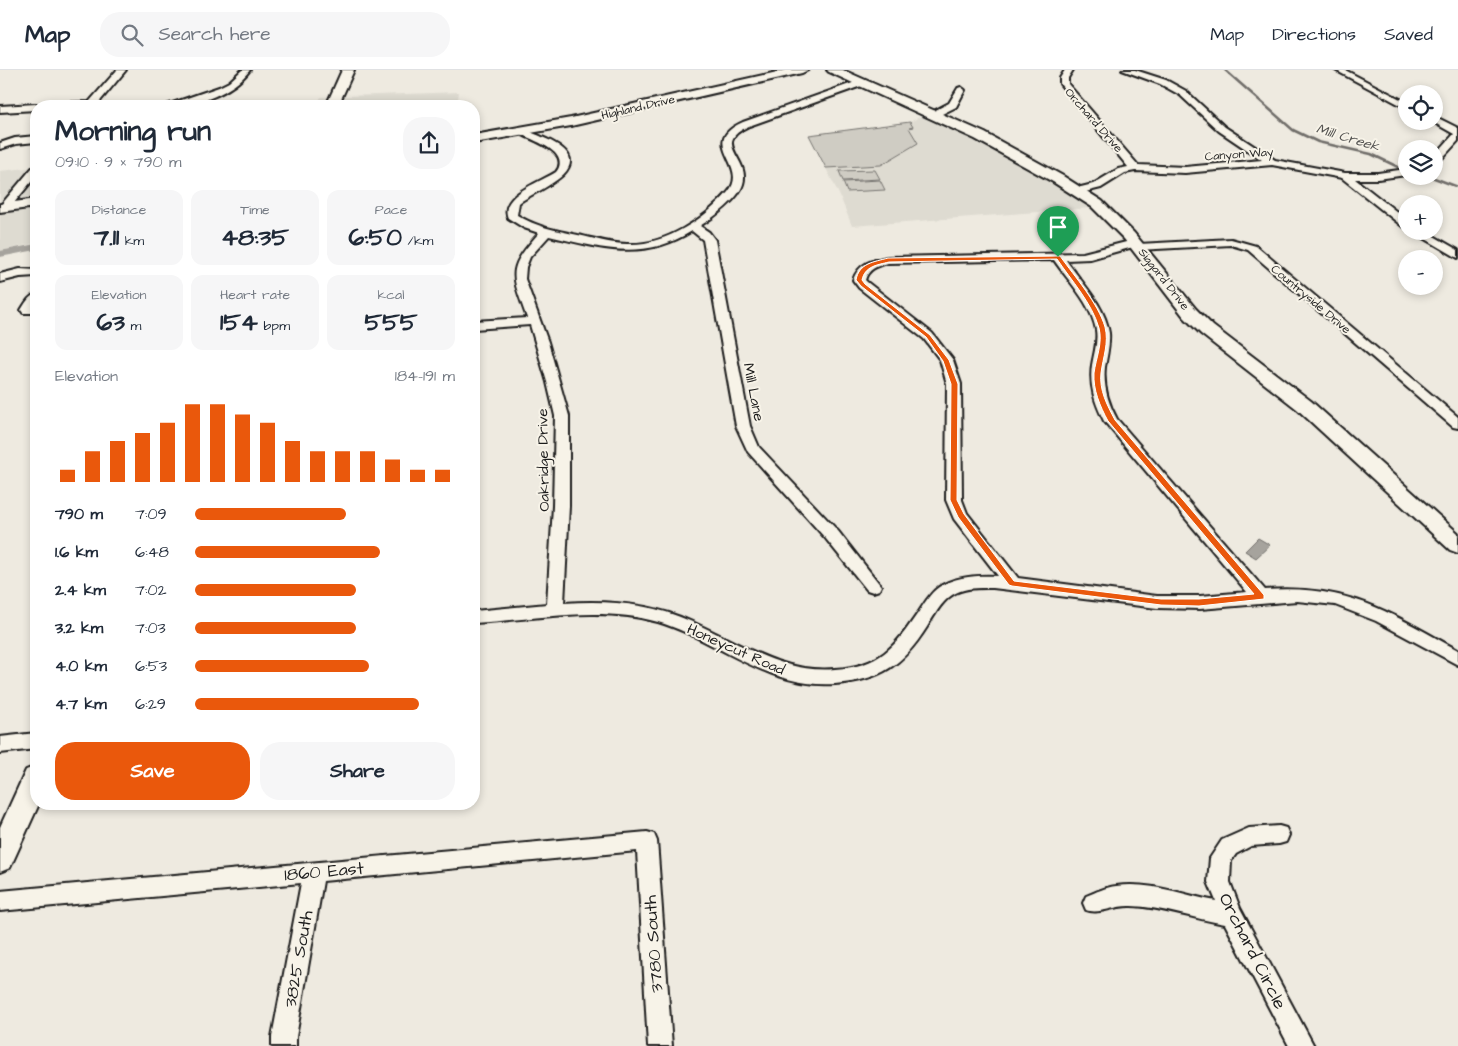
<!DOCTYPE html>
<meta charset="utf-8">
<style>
body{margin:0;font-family:"Architects Daughter",sans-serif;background:#f6f6f7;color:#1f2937;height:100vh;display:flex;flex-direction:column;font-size:19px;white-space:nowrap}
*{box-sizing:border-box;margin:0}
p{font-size:16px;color:#747a83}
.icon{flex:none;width:28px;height:28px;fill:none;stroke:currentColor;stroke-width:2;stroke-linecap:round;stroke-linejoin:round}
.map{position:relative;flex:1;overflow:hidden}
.sheet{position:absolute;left:30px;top:30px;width:450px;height:710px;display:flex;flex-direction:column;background:#fff;border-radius:20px;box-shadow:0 2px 8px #0003}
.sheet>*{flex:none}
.fabs{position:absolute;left:1398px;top:15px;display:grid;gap:10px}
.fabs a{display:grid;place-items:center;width:45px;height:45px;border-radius:50%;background:#fff;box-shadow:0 2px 8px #0003;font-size:25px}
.pin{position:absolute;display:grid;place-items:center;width:42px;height:42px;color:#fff;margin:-51px -21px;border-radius:50% 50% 50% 0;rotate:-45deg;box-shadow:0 0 5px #0007}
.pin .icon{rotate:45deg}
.round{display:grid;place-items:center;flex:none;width:52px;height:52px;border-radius:20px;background:#f6f6f7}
.overview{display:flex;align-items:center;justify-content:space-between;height:85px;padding:0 25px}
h1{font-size:28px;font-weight:700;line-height:38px}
.metrics{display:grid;grid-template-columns:repeat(3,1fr);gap:8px;height:85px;padding:5px 25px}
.metrics div{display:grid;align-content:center;border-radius:12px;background:#f6f6f7;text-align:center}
.metrics b{font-size:25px;font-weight:700}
.metrics small{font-size:14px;font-weight:400}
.metrics p{font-size:14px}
.chart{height:140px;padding:10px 25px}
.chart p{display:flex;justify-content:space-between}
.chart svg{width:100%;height:90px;margin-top:5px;stroke:#ea580c;stroke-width:6}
.button{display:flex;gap:10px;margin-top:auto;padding:10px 25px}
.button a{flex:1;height:58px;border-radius:20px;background:#ea580c;color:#fff;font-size:20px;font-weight:700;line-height:58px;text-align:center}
.button a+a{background:#f6f6f7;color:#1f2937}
ul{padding:0 25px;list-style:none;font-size:16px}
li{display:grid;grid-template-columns:80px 60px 1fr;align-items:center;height:38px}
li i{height:12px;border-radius:6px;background:#ea580c}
header{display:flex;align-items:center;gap:30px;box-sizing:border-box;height:70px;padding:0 25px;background:#fff;border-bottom:1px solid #e0e1e3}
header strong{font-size:24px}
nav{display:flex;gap:28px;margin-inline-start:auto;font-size:18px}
.search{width:350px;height:45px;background:#f6f6f7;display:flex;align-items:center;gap:12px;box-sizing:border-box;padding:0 18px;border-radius:20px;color:#747a83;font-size:19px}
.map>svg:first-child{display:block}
</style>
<header>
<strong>Map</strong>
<div class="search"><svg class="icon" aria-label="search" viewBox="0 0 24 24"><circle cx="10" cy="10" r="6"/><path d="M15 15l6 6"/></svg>Search here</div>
<nav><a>Map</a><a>Directions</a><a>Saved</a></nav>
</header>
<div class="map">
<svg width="1458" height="976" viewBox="0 0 1458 976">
<rect width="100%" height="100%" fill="#eeeae0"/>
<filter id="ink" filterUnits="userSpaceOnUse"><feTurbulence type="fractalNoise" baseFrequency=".02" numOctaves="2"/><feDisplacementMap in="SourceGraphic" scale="10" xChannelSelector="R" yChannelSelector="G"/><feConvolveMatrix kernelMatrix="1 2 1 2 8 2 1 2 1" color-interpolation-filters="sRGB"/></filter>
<g filter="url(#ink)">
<g fill="#dedbd1">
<polygon points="459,22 457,36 316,36 321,27"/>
<polygon points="925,44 967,64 1068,120 1091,138 852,156 839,124 809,65 910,52"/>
<polygon points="36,97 36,173 0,181 0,101"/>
</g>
<g fill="#cfccc3" stroke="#767470">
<polygon points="910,52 913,57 909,58 918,73 881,95 826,98 809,65"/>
<polygon points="875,100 880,109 843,111 839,101"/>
<polygon points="880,110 885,120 847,122 843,112"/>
</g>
<polygon fill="#a6a39d" stroke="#6f6d69" points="1258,468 1270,475 1256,488 1245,481"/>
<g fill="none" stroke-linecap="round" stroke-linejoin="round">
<g stroke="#6f6d69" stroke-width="2.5">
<polyline points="1225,0 1293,60 1318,72 1371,84 1398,97"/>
<polyline points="1429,106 1458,117"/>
</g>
<polygon fill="#a6a39d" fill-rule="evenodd" points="36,174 36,180 0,187 0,181"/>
<g stroke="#1c1c1c" stroke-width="4">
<g id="street">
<polygon points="117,0 126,0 96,36 49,36 53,33 89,32"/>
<path d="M242 0H250C232 24 193 38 164 36L219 17 229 12Z"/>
<polygon points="1065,0 1073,0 1068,8 1068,14 1138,95 1185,97 1262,90 1219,61 1180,25 1160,14 1122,0 1135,0 1166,10 1186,21 1225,57 1275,90 1345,103 1378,103 1406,99 1406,105 1378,109 1355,109 1406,149 1406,157 1402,156 1342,108 1272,95 1185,103 1135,101 1125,103 1101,118 1077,124 1073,123 1072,121 1073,119 1093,114 1118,99 1128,97 1060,14 1060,8"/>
<polygon points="1335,0 1345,0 1406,32 1406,38"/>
<path d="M861 10 864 11V15L749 56C710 74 751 88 743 114 739 129 713 148 700 156L709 162 715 170 750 356 759 377 838 461 881 516 879 520 873 522 867 520 826 469 748 382 736 356 703 170 692 161C643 192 601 178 549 166L530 187 526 197 525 209 548 272 569 346V436L564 533C607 530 650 533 690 551 737 571 781 604 835 599 880 596 894 578 918 543 924 534 930 523 939 517 955 506 979 505 998 506L954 449 946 430 947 314 940 290 924 269 859 218 853 210C859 193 872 190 888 187L1083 183 1134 170 1138 171 1139 174 1231 169 1256 176 1458 347V358L1453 357 1248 180 1231 175 1138 180 1134 179 1133 177 1090 189 1066 190C1081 212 1105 235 1109 263 1110 274 1107 286 1105 297 1103 316 1108 333 1117 349L1265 520C1349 514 1388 542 1458 580V595L1376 551 1335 535 1297 531 1200 539 1157 538 993 518C980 518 964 517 952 525 941 532 934 546 927 557 903 595 881 610 835 614 768 619 718 570 658 552 598 535 534 550 474 553V541L547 534 553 436 555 346 547 312 530 255 474 259V251L527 248C511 203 506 200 539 163L524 158 508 148C498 125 541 112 556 102 572 82 532 70 518 63V59H524C536 65 553 70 563 79 590 102 532 122 519 133L517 145C536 157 556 160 578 165 594 168 610 174 627 174 664 176 705 149 728 122 751 95 696 73 743 52ZM1054 190C1069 212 1091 233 1096 260 1098 272 1094 283 1092 295 1089 316 1095 333 1104 351L1247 522 1200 526H1157L1018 508 967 443 962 430 961 314 953 290 932 263 867 212 865 210C868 199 877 196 888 193Z"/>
<polygon points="961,17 965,20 956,37 936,47 930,47 930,43 949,33 958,18"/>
<polygon points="36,34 40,36 36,36 36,40 0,42 0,36"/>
<polygon points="1434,46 1458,58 1458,71 1437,94 1434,95 1434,86 1454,64 1431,51 1434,51"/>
<polygon points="36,66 36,72 16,74 0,79 0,73 15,68"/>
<polygon points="36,97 36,106 9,139 1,139 1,135 32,98"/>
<polygon points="1412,161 1425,161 1458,180 1458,188"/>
<polygon points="20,199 36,200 36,206 20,207 0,212 0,204"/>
<path d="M36 224V236L31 243H23L21 240C25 234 29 226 36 224Z"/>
<polygon points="36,663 36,679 0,683 0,667"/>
<path d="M1279 756 1286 758 1289 765 1286 772 1279 774 1251 776 1236 784 1231 791 1230 812 1240 838 1314 976H1289L1225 854C1194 849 1163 837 1131 836 1115 835 1099 845 1086 840L1083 833 1086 826C1096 822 1106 817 1116 816 1149 811 1184 825 1216 831L1208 812 1210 788 1222 770 1249 758Z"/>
<polygon points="647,762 654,764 657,771 672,976 648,976 637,781 323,811 296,967 296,976 272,976 272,967 301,813 0,841 0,821"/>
</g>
</g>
<g stroke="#1c1c1c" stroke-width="4">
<g id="secondary">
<polygon points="342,0 354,0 338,36 326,36"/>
<polygon points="786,0 808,0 802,3 571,56 474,73 474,65 571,48"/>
<polygon points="827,0 843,0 985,63 1063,106 1102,131 1134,163 1196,239 1213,256 1311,331 1458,463 1458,483 1450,480 1297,339 1201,264 1184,247 1124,169 1092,137 1053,112 975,69 829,2"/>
<polygon points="36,129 36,137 0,142 0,134"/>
<polygon points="36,696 36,734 39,734 10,798 0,802 0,757 26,700"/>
</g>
</g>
<use href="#street" fill="#f7f3e8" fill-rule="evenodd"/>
<use href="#secondary" fill="#f7f3e8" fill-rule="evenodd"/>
</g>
</g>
<path fill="#ea580c" stroke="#fff" fill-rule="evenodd" d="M1060 186C1075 207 1098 233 1105 257 1109 273 1103 287 1101 303 1099 320 1107 335 1115 350L1264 525V529L1199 536 1161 535 1012 516 1009 515 958 447 950 430 951 314 943 291 926 267 861 216 856 210C859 193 874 192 888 188ZM1057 189C1071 210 1092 233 1099 258 1103 273 1096 288 1094 303 1093 320 1100 336 1108 351L1254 524 1199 529H1161L1014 511 964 444 957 430 958 314 949 290 930 265 865 214 862 210C865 196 877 195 889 192Z"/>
<g text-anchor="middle" stroke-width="4" stroke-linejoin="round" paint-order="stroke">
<g font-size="12" fill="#1c1c1c" stroke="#f7f3e8">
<text transform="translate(638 37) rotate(-13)" y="4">Highland Drive</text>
<text transform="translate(1094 50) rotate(49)" y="4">Orchard Drive</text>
<text transform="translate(1239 84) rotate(-4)" y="4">Canyon Way</text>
<text transform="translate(1164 209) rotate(52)" y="4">Siggard Drive</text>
<text transform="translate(1311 229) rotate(40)" y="4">Countryside Drive</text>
</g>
<g font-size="14" font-style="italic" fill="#535250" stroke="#f7f3e8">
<text transform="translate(1348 67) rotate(17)" y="5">Mill Creek</text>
</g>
<g font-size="15" fill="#1c1c1c" stroke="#f7f3e8">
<text transform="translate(754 322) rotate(79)" y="5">Mill Lane</text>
<text transform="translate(543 390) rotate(-91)" y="5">Oakridge Drive</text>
<text transform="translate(736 579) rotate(24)" y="5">Honeycut Road</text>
</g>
<g font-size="18" fill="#1c1c1c" stroke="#f7f3e8">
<text transform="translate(324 801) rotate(-5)" y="6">1860 East</text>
<text transform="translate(653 874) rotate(-94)" y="6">3780 South</text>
<text transform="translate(1253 881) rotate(63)" y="6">Orchard Circle</text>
<text transform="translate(298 889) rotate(-80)" y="6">3825 South</text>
</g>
</g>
</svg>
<div class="fabs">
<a><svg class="icon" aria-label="locate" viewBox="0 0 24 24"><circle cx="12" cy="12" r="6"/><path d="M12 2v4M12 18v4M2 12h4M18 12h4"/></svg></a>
<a><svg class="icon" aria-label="layers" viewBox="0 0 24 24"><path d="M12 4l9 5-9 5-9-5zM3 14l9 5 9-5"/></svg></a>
<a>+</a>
<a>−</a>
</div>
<div class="pin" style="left:1058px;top:187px;background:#1e9e55"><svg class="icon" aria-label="arrive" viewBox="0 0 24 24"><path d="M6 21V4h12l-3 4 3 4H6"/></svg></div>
<section class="sheet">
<div class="overview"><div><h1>Morning run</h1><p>09:10 · 9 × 790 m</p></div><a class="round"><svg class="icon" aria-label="share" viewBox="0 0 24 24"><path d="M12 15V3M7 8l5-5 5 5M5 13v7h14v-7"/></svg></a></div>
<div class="metrics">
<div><p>Distance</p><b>7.11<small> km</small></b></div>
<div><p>Time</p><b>48:35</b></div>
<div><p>Pace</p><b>6:50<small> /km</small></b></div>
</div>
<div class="metrics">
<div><p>Elevation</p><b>63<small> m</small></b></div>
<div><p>Heart rate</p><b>154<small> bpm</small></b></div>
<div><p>kcal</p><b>555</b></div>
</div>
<div class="chart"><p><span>Elevation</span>184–191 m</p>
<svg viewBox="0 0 160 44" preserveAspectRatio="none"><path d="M5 44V38M15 44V29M25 44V24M35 44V20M45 44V15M55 44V6M65 44V6M75 44V11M85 44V15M95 44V24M105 44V29M115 44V29M125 44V29M135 44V33M145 44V38M155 44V38"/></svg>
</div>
<ul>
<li><b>790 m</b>7:09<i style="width:58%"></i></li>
<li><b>1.6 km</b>6:48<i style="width:71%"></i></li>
<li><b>2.4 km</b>7:02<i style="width:62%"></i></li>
<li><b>3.2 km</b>7:03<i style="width:62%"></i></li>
<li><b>4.0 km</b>6:53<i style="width:67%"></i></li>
<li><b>4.7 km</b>6:29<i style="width:86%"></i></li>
</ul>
<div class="button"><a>Save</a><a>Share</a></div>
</section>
</div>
